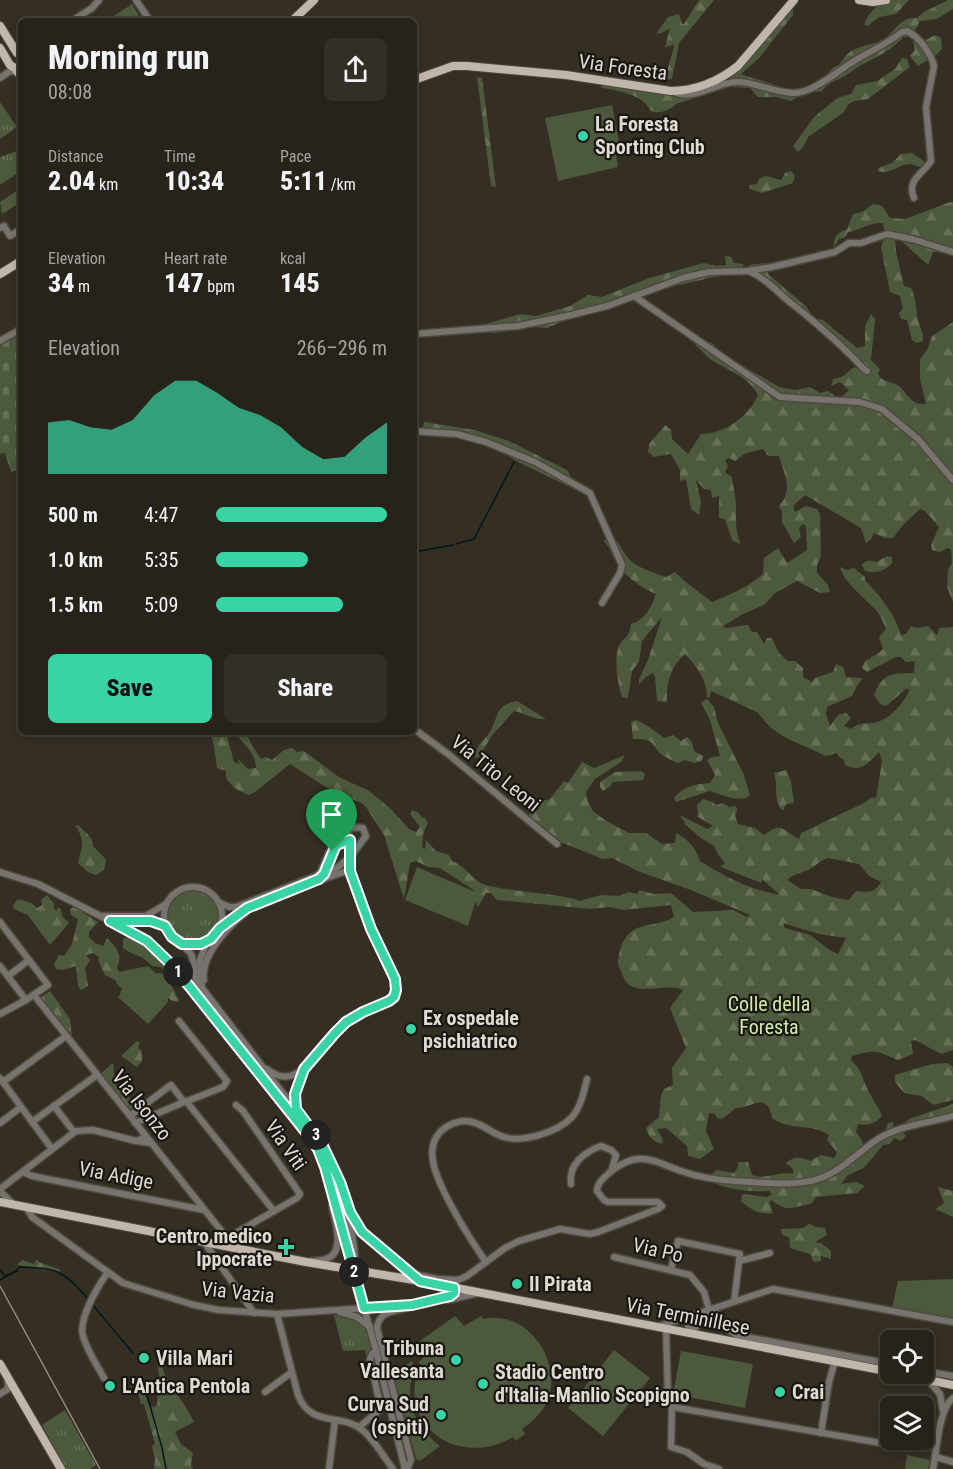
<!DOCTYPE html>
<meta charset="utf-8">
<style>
body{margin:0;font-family:"Roboto Condensed",sans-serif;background:#332f27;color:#f1f3f6;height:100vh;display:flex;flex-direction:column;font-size:22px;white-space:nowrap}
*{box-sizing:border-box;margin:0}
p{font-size:20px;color:#a4a4a2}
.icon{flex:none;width:33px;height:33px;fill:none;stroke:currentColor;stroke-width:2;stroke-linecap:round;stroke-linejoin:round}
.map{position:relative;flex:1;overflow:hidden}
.sheet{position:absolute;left:18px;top:18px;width:399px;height:717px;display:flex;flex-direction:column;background:#27221a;border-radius:9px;box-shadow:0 3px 9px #0003,0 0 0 2px #433f39}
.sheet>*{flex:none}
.controls{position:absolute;left:880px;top:1330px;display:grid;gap:12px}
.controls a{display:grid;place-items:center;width:54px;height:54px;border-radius:9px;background:#27221a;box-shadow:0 3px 9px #0003,0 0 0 2px #433f39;font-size:30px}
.pin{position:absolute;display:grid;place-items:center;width:51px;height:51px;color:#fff;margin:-62px -26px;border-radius:50% 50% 50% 0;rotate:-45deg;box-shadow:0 0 6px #0007}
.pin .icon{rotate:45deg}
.km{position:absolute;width:30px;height:30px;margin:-15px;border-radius:50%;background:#222;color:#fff;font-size:16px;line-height:30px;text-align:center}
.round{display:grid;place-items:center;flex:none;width:63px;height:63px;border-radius:9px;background:#332f27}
.summary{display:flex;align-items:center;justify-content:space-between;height:102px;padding:0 30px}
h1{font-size:33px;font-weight:800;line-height:45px}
.figures{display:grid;grid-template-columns:repeat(3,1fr);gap:9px;height:102px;padding:6px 30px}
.figures div{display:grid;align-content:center}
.figures b{font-size:26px;font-weight:800}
.figures small{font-size:16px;font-weight:400}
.figures p{font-size:16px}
.chart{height:168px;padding:12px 30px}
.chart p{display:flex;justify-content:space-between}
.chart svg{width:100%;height:108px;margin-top:6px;fill:#39d4a5;opacity:.7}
.action{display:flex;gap:12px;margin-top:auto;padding:12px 30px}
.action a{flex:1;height:69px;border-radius:9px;background:#39d4a5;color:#111;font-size:24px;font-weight:800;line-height:69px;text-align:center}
.action a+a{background:#332f27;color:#f1f3f6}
ul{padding:0 30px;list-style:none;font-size:20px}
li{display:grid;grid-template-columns:96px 72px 1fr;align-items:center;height:45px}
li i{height:15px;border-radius:8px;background:#39d4a5}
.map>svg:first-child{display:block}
</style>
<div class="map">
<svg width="953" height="1469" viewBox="0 0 953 1469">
<defs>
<pattern id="grass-tufts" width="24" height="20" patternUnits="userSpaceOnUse" patternTransform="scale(1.5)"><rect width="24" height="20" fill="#4d593c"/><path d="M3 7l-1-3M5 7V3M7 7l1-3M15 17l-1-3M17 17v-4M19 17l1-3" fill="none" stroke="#667057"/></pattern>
<pattern id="forest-firs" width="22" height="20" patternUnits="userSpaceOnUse" patternTransform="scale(1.5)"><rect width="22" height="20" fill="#4d593c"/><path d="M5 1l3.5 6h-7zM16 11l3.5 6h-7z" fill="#667057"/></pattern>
<pattern id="cemetery-stones" width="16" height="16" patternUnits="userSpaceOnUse" patternTransform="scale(1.5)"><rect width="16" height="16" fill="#4d593c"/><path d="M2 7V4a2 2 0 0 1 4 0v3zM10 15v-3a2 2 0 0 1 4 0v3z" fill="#667057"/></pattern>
</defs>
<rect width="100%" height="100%" fill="#342e23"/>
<g fill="url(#grass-tufts)">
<polygon points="132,4 142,21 106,21"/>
<polygon points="0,102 17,127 0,139"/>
<polygon points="21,147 21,171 0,185 0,157 17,151"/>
<polygon points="21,188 21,202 2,214 0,202"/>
<circle cx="193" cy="916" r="27"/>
<path d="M334 1315C360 1318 365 1323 371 1348L366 1356 365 1350 343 1351Z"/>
<polygon points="65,1410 96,1465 90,1469 66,1469 42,1425"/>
</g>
<g fill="url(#forest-firs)" fill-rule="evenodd">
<polygon points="699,0 714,0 679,43 672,79 662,81 667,71 674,47 673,44 671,46 665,47 670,28 662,33 656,34 668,17 679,14 682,24 684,24"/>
<path d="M890 0H909L896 14 879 17 868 26 864 25C868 12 877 5 890 0Z"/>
<path d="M948 0H953V9L937 19 920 21C915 29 914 38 903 37 892 50 876 58 861 65 854 69 848 75 841 78 833 82 828 83 822 91L803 94 802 91C807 86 813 84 819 80 828 75 831 68 840 64 843 59 847 53 853 50 863 45 875 45 885 38 898 29 899 17 917 18L924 12Z"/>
<path d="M793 9V15L759 58 741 74 787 89 794 90 797 97 791 101 777 97H758L750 88 730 87 676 104C669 111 660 114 651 111 641 93 620 92 600 87L604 85 651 91 720 83 752 57 789 11Z"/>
<polygon points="935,35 941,38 942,49 935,56 918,66 910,56 915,50 913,42 920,37 926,40"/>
<polygon points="902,58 907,59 910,67 868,99 854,101 849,104 843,113 808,137 803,147 798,152 793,146 814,117 831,103 840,97 851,94 856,85 877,81 895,69"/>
<polygon points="477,77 482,78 496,187 491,186"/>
<path d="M912 153 924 161V166C917 168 915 164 909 164 898 165 889 175 878 171V168L892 163 901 154Z"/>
<polygon points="791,171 795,176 793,183 762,193 749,189 749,185 757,184 759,179 766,176 781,180 785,173"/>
<path d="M950 202H953V253L933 252 928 265 897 237 895 238 896 252 904 286 911 288C918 302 915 314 920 326 922 332 923 334 923 341L917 343 912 340 907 320 901 319 899 313 903 309 900 296 890 292 881 247 885 235 883 223C870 222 860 230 848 232L844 238 839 239 834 247C833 236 838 233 847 229L853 214 862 212 873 204 882 206 890 218 905 219Z"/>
<polygon points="725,256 731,257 734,263 744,264 738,274 714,277 640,294 574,316 547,328 535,327 495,333 486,332 485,328 489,323 520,314 536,316 570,306 588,295 602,297 649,278 704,263 716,266 726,265"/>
<path d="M765 263 771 266 768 274 806 306 814 319 823 320 857 348 865 346V326L871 314 875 319 871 360 880 369 878 374C883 383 892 381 899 386 909 396 911 405 926 404L920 379V359L927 350 932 336 953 322V602L947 587 948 569 952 564 951 550 948 548 940 552 932 550 931 545 939 527 924 510 920 509 903 525 893 538H885L874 533 871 539 866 543 861 528 805 495 793 506 795 512 806 506 817 509 820 514 821 556 817 565V573L828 585 830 592 820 593 797 581 775 593 764 605 743 614 723 626 725 628 748 625 752 632H757L764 644 767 638H772L779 653 788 661H795L803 668V677L812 682 815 678 833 672 836 664 843 667 846 677 863 678 858 684 852 696 827 707 826 714 830 726 838 715 846 713 851 718 844 726 851 729C862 720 869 726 880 721 893 716 904 702 910 689H906L886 706 880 704 874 695C883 673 891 673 914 673L915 661 906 662 901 657H896L867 672 862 668 865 661 879 653 883 649 879 637 886 629C883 621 880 614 874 608 864 597 843 582 840 567L847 570 854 568 865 577V580C880 596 895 614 901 635L906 634 911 626 917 628 928 626 937 635 939 628 953 627V1050L941 1054 915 1040 911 1041 913 1054 898 1060C875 1051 877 1049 852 1056L851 1060C863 1072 861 1076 868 1090 872 1099 878 1106 882 1116 875 1124 868 1126 858 1124L856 1132 863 1142 862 1151 885 1132 888 1123 893 1122 894 1128 892 1130 901 1131 906 1136 901 1141 894 1138 890 1144 883 1145 864 1168 848 1175 841 1184 856 1182 865 1186 857 1193 816 1197 811 1204C794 1206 788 1214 772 1200L769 1202 773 1213C760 1215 751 1210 741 1201L742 1194 767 1197 772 1194 769 1191C750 1192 727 1190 710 1181V1176L716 1170 734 1173 738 1167V1162H748L752 1175C767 1180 779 1171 793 1174V1169L786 1163C794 1156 801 1157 810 1161L821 1155 834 1158 837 1152 827 1140 829 1135C811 1123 789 1131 772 1118 767 1090 751 1109 736 1108L722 1119 717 1118 715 1114 709 1113 706 1131 714 1149 700 1159 688 1156 687 1146 666 1128 657 1129 663 1140 662 1144C653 1142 648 1136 646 1128L659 1117 661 1095 664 1089 673 1085 672 1068 686 1048 670 1008 683 990C667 983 649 993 633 987 625 984 623 976 620 969 616 961 619 954 621 947 632 918 653 930 674 917L671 905 623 910 610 907 590 909 497 900 491 893H486L478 907 474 899 475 891 440 868 428 867 416 861 410 863 404 899 384 835 366 807 362 803 337 794 290 764 255 792 249 795C238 791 232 787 226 778V771L217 768C215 756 215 742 209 732H226L234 762 239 764 238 759 248 769 256 768C256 753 243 743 234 732H246L251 744 261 759 266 757 272 760 284 750 292 748 297 752 304 751 339 777 369 791 391 809 409 829 416 832 420 827 410 814 412 810 419 813 422 818H425L428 823 423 834 422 847 425 849 426 840 436 851 449 855 452 861C463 865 469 875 478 881 482 885 494 887 500 888 514 891 572 896 579 901L601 895 619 896 629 892 637 894 639 890 654 894 671 893 693 912 733 910 747 917 750 915 691 890 640 872 612 858 603 859 558 841 543 831 528 816 531 810 537 811 542 801 550 799 564 781 568 783 582 762 594 768 625 755 621 762 595 779 586 792 588 802 593 811 605 820 629 833H646L662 844 675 843 676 833C690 841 695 847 700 861 727 878 748 889 780 895L762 879V883L720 867 725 863 719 856 714 846 701 838 686 825 680 815 707 829 713 826 698 817 697 805 703 799 713 802 716 805 723 803 729 807 736 806 737 811 735 816 738 824 755 828 764 835C782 821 782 830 799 839L801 833 864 803 872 797 876 798 882 761 879 752C869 763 861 773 845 765L844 760 838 756 837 753 826 756 786 738 771 728 757 712 711 691 710 697 707 698C707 681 697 666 685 654 671 666 666 683 667 702L657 701 655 676 653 673 646 677 639 684V679L648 660 662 617 642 641 639 662 632 671 628 698 622 697C618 685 614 661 618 649 621 637 629 641 631 624 645 620 651 608 656 594 639 587 623 575 614 558 611 552 609 547 604 541L609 535C620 541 622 552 631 561 640 569 655 573 666 577L675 572 683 580 712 602C732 594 746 588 763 574L764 558 778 548 787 563 807 550 806 526 803 524 799 528 801 537 794 543 782 522V512L779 506C794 490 784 474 779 456H768L763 449 746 453 735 461 729 458 725 460 728 466 725 472 732 477C733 487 736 497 736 506 736 521 735 531 741 545L732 540 725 519 719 518V496L712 498 711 490 704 489 696 480 701 502 699 515 691 509 686 479 680 481V470L671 454 654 457 648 452 649 444 665 425 671 430 672 439 688 454 701 434C725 434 749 416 758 395 750 378 728 370 713 361 706 357 702 350 695 345L700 340 712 343 724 355 779 387 795 390 810 387 820 393 828 391 839 399 849 390 840 382 831 386 833 379 842 377 854 367 866 373 838 339 826 334 750 272V265ZM828 858 859 864 869 876 881 882C874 894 868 892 856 891L849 900 832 897 811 889H801L787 880C793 874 802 873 810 869 817 865 821 860 828 858ZM783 923 819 934 846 938 838 954 831 951 810 935 785 928Z"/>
<polygon points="424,422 474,430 509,441 567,470 573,481 568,486 520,463 502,452 451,434 431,432 423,427"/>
<path d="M887 556 892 557V563C885 571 876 574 865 571L862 565C866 559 872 561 877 562Z"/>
<path d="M707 699 714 707 718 723 744 775 750 796C738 803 723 795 710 791L676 802 674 798C684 786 695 784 710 783L715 775 707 760 712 757 720 756 710 720 701 703Z"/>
<path d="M517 701 546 719C531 720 527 713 514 711L493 734 479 757 475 758C477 741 486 741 492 728 498 715 497 704 517 701Z"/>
<path d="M636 720C647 724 655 732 665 738L673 735 681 741 687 737 692 742 694 751 703 756 702 761 694 763 685 760 678 763C673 761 668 759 664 756 649 745 657 738 633 739L631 722Z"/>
<path d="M786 770 791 781 794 803 786 804 783 811C772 801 779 786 774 773Z"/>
<polygon points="641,771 645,774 643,780 612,782 611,786 603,791 600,787 600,782 615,772"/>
<path d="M75 825H78C82 829 89 835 92 840 95 848 89 843 96 849 100 854 103 855 106 860L104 870 96 875 88 872 78 863C82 846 86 842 75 825Z"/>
<polygon points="47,895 54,904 54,909 57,911 57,907 61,909 62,916 69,923 50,945 28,915 14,909 13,905 18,899 32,903 37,908 42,905 41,900"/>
<path d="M75 907 98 922 89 932V937L95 943 103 946 107 938C117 948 123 955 117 968L119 972 128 970 154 975 158 973 162 974 164 971 161 967 152 966C143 955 134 956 123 948V939L130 936 150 948 177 974 171 985 179 1000 178 1002 172 1001 165 995 121 998 120 993 123 987H120L115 980 105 975 98 960 99 957 93 953 86 955 90 960 85 968 88 986 81 990 78 986 76 966 62 970 56 969 54 964 59 955 64 956 72 944 78 919 71 915 70 909Z"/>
<polygon points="50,991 70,1019 72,1037 70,1039 41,1002 40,998"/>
<polygon points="137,1041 140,1043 138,1048 142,1051 142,1061 137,1067 121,1056"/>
<polygon points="113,1063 115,1083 119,1090 124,1092 136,1106 128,1111 100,1074"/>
<polygon points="948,1063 953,1067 953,1100 933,1105 922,1096 904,1093 895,1082 895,1075 932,1064"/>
<polygon points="953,1104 953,1114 901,1126 909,1119"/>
<polygon points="938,1187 953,1191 953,1217 935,1209 944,1203"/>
<polygon points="809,1224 816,1227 825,1228 827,1235 815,1242 821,1243 831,1251 831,1259 821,1256 821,1261 814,1262 810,1254 790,1248 789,1237 782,1235 781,1229 803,1228"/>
<polygon points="37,1259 39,1262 61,1270 58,1272 17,1265 22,1260 34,1264"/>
<path d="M161 1361C163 1381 186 1403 194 1422L175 1432 181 1444 193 1453 191 1465 193 1469H154L155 1459 152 1446 155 1444 144 1404H141L135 1381 141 1382 149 1406 154 1407 157 1405 158 1394 155 1384 160 1378 157 1363Z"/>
</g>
<polygon fill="url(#cemetery-stones)" points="21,332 21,469 11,472 5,453 0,454 0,344"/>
<g fill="#4d593c">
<polygon points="612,105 621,153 616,155 618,167 558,181 545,118"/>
<polygon points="417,867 478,893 468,926 405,900"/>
<polygon points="148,966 168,985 168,1002 148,1024 118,997 124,990 116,983 128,970"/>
<polygon points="953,1279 953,1320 892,1308 898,1281"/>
<path d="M455 1316 464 1326 481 1316 483 1319C528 1309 564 1362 547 1402 542 1413 532 1422 522 1429L525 1434 516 1441 513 1437C458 1469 395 1426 420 1364L419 1362 428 1352 424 1348 422 1350 417 1343Z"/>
<polygon points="614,1350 650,1378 603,1436 568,1408"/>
<polygon points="681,1351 753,1364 745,1408 673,1394"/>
<path d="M412 1361C415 1371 411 1379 410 1389 409 1413 422 1432 440 1446L420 1461 416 1459 393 1373Z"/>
<polygon points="920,1404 935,1406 930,1434 924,1433 924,1407 920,1407"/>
<polygon points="907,1455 930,1460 928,1469 905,1469"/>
</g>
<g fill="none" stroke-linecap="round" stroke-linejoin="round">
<g stroke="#00171c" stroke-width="1.5">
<polyline points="456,544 474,539 514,462"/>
<polyline points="414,552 453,545"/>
<path d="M0 1270 5 1276 17 1271 19 1267C57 1268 63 1270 88 1299"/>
<polyline points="0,1280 16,1271"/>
<polyline points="91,1303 133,1353"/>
<polyline points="142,1377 162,1448 166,1469"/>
</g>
<g stroke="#4f4a3f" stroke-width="9">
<g id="minor">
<polyline points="136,0 150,21"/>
<polyline points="72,21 92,8 99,0"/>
<polyline points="0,78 10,71 18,72"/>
<path d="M672 91C693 102 713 84 734 82 749 80 775 93 793 93 812 94 839 70 854 61 870 51 887 44 902 32L907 31C919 37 931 53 934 66L926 107 931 161C923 174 906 180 914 198"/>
<polyline points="0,228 4,226 10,236 21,229"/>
<path d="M748 271C762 276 775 289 786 299 814 321 840 343 864 369L867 371"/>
<polyline points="634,296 780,397 860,402 882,409 918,439 953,480"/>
<polyline points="414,334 518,326 567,316 607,306 683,278 709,272 747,271 772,267 835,252 849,243 861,243 887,234 912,239 953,252"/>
<polyline points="0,341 21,329"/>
<polyline points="414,431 457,434 486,442 535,462 590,493 622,565 620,573 602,603"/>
<polyline points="414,729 448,754 557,844"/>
<polyline points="332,851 339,842 350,840"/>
<polyline points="0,872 38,884 110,921 151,921 165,926"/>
<circle cx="193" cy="916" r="29"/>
<polyline points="282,893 350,870"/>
<path d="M218 902 229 907H236L316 876 320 873C329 855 336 823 363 828L366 836 351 856 325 878"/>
<polyline points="104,916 146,916 166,904"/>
<polyline points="0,922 48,985 26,1000 0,966"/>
<path d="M114 923C153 943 170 962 197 996"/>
<polyline points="220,928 239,913 262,901"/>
<path d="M207 942 200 960 202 988 322 1144C335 1168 359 1241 354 1267"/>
<polyline points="182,944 191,954 194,963 198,997 305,1131 322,1159 375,1347 405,1469"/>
<polyline points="8,976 29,960"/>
<path d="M204 980C200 956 228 927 246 912"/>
<polyline points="34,995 219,1228 237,1248"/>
<polyline points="0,1014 26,1000"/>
<polyline points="179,1021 227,1081 223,1087 185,1102"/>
<path d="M267 1069C280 1080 291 1078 304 1069"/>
<polyline points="0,1078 52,1149"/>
<polyline points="3,1082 66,1036"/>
<polyline points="186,1101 274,1211"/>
<polyline points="54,1106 74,1132"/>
<path d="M296 1109C296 1103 295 1097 296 1091 301 1068 329 1035 347 1022 357 1014 395 1002 396 991 398 972 378 945 371 928 363 910 354 890 350 872 348 859 351 845 348 831"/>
<polyline points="130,1116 171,1085 184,1102 135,1123"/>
<polyline points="32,1122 97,1075"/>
<polyline points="0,1123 21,1107"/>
<polyline points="146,1137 136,1141 151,1143"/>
<polyline points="23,1172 32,1176 204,1210"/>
<path d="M571 1184C568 1165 584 1152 601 1146L611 1150 616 1155 612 1169"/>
<polyline points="0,1189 76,1131 93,1130 136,1141"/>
<polyline points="2,1193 13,1204"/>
<polyline points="26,1207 32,1217 123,1283 194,1305 219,1310 277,1314 412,1305 450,1296 454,1293 454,1288"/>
<path d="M348 1208C357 1238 390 1256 413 1275"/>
<polyline points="227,1238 297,1198 300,1194 243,1111 236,1105"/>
<polyline points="204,1242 254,1313"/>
<polyline points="614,1257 690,1275 704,1292 709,1310"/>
<path d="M311 1261C316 1261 321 1261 326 1259 346 1253 335 1221 332 1206"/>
<polyline points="739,1261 770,1253"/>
<path d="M486 1262C471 1241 436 1185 433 1161 431 1150 433 1139 441 1131 448 1125 457 1121 466 1121 482 1122 490 1133 504 1137 523 1143 558 1132 572 1117 581 1107 584 1091 587 1079"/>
<polyline points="671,1269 678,1241 740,1254 734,1302"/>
<path d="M412 1274 437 1279 458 1280 467 1276 505 1248 519 1241 560 1229 590 1234 598 1232 658 1209 662 1206 658 1202H608L604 1200 597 1191C597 1183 603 1179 609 1173 638 1149 651 1160 681 1171 698 1177 717 1180 735 1181 759 1182 795 1187 818 1179 842 1171 858 1152 878 1139 900 1125 929 1123 953 1116"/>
<polyline points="448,1300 478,1293"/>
<path d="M714 1309C719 1320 725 1328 736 1335L891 1364"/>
<polyline points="340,1312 357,1317 370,1327"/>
<path d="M277 1314 298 1395C311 1428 341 1413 361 1429 374 1439 383 1456 393 1469"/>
<path d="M692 1316 688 1325 691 1333C698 1327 699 1319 706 1313"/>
<polyline points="660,1326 773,1289 953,1322"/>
<polyline points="666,1329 668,1399 672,1405 678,1408 904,1447"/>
<polyline points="924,1371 953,1376"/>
<path d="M104 1378C97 1365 87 1351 83 1336 78 1319 98 1286 108 1272"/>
<polyline points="929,1381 940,1394 943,1411"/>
<polyline points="265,1392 292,1372"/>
<polyline points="0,1394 8,1389 8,1378"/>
<polyline points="672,1405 671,1447 687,1452 704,1464 719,1469"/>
<polyline points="359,1427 381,1409 370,1359 372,1354 376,1351"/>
<polyline points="821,1433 829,1382 835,1361"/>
<polyline points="936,1457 953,1462"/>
<polyline points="329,1469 335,1420"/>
<path d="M407 1469 411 1460 377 1328C379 1310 395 1312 409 1307"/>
<path d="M933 1469C937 1451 938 1410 953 1398"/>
</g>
</g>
<g stroke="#4f4a3f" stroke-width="10">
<g id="major">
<polyline points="859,0 873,2 886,0"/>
<polyline points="292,21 314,0"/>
<polyline points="0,26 17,53"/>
<polyline points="0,48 10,65 15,68 21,77"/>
<path d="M414 80 453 66H467L566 75 671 91C695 91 719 81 738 66L794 0"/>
<polyline points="0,274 21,261"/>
<polyline points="0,1202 306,1262 420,1281 891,1372"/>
<polyline points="0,1364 61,1469"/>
<polyline points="900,1374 953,1385"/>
</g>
</g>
<use href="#minor" stroke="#78736e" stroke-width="6"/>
<use href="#major" stroke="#c0b6ac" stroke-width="8"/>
<polyline stroke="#928d84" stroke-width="1.5" points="0,1286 100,1469"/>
</g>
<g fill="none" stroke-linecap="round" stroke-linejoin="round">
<g stroke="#fff" stroke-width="12">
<polygon id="route" points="350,840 350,871 371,929 395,979 396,990 394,997 389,1001 363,1012 346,1022 335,1033 304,1069 295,1094 296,1109 322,1144 340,1182 350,1212 362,1232 420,1281 454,1288 454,1293 450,1296 412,1305 364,1308 325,1167 318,1149 305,1131 174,967 147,941 110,921 151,921 165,926 172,937 182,944 201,944 211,939 220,928 247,908 319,879 324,874 336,845"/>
</g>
<use href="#route" stroke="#39d4a5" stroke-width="8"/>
</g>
<g fill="#39d4a5" stroke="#1a1712" stroke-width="2">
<circle cx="583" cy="136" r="6"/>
<circle cx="411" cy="1029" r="6"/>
<path d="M283 1238h6v6h6v6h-6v6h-6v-6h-6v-6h6z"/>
<circle cx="517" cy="1284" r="6"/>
<circle cx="144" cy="1358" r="6"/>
<circle cx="456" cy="1360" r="6"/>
<circle cx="483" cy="1384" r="6"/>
<circle cx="110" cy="1386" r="6"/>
<circle cx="780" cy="1392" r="6"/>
<circle cx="441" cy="1415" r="6"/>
</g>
<g text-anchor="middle" stroke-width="4.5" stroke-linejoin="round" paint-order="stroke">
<g font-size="20" fill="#dfdbd4" stroke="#1a1712">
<text transform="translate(623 67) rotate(8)" y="7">Via Foresta</text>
<text transform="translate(496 773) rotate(39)" y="7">Via Tito Leoni</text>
<text transform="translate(142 1105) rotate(52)" y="7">Via Isonzo</text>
<text transform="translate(286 1145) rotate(55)" y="7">Via Viti</text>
<text transform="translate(116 1175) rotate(11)" y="7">Via Adige</text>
<text transform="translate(658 1250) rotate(13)" y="7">Via Po</text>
<text transform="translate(238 1292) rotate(6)" y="7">Via Vazia</text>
<text transform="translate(688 1316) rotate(11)" y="7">Via Terminillese</text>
</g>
<g font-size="20" font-weight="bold" fill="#dfdbd4" stroke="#1a1712" text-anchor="start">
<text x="595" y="131">La Foresta<tspan x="595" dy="23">Sporting Club</tspan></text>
<text x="423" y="1025">Ex ospedale<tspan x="423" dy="23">psichiatrico</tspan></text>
<text x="272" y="1243" text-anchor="end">Centro medico<tspan x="272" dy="23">Ippocrate</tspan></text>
<text x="529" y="1291">Il Pirata</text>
<text x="444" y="1355" text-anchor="end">Tribuna<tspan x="444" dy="23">Vallesanta</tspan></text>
<text x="156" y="1365">Villa Mari</text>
<text x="495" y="1379">Stadio Centro<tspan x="495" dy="23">d'Italia-Manlio Scopigno</tspan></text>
<text x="122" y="1393">L'Antica Pentola</text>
<text x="792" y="1399">Crai</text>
<text x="429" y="1411" text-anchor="end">Curva Sud<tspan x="429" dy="23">(ospiti)</tspan></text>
</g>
<g font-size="20" fill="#d2ecaa" stroke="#1a1712">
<text x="769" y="1011">Colle della<tspan x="769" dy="23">Foresta</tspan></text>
</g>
</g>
</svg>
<div class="controls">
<a><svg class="icon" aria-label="locate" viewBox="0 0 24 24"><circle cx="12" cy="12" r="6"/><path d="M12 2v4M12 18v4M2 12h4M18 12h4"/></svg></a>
<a><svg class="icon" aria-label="layers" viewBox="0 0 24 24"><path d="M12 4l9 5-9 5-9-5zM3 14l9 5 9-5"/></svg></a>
</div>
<div class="pin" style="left:332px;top:851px;background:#1e9e55"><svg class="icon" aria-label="arrive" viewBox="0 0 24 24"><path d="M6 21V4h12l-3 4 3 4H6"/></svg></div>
<b class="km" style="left:178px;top:972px">1</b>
<b class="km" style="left:354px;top:1272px">2</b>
<b class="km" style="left:316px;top:1135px">3</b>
<section class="sheet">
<div class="summary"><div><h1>Morning run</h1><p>08:08</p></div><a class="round"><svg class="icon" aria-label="share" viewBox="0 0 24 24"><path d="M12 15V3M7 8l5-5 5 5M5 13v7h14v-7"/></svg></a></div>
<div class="figures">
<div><p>Distance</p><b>2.04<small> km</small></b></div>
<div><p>Time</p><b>10:34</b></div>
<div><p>Pace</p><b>5:11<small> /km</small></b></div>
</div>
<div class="figures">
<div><p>Elevation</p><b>34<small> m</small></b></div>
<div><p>Heart rate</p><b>147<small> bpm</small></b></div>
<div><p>kcal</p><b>145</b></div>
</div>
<div class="chart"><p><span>Elevation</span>266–296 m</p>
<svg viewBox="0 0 160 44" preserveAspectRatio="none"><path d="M0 44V23L10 22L20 25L30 26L40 22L50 12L60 6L70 6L80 11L90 17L100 20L110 25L120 33L130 38L140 37L150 29L160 23V44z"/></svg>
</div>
<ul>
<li><b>500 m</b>4:47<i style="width:100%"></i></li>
<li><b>1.0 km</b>5:35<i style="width:54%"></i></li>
<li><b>1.5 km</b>5:09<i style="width:74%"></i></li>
</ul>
<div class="action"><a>Save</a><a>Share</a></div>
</section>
</div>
